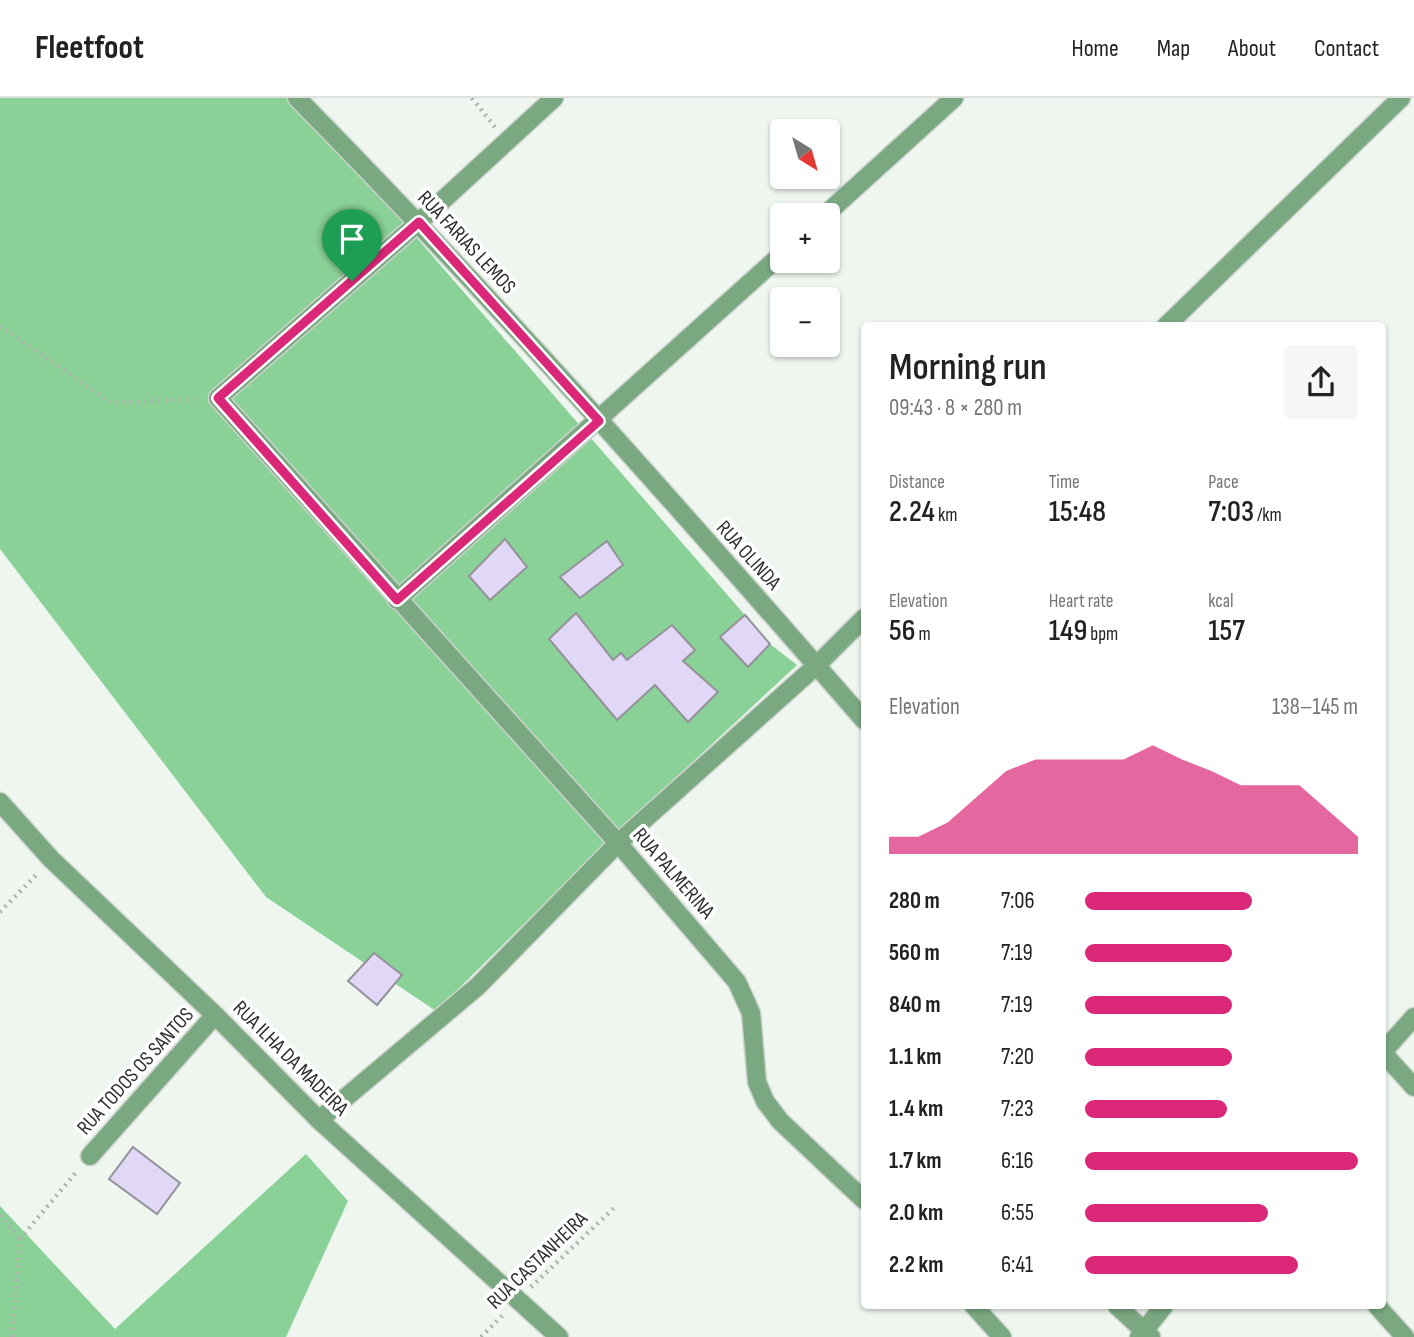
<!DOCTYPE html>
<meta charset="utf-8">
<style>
body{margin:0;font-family:"Sofia Sans Condensed",sans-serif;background:#f6f6f6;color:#222;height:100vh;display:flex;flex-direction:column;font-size:26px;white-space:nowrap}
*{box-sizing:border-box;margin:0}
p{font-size:23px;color:#767676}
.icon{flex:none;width:38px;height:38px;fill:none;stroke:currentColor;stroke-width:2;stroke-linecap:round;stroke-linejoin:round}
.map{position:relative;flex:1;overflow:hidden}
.drawer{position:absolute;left:861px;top:224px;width:525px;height:987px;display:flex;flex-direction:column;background:#fff;border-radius:7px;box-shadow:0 2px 5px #0004}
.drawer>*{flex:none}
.needle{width:46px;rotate:143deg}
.controls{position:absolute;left:770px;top:21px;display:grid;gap:14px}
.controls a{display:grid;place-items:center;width:70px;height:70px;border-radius:7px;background:#fff;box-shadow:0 2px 5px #0004;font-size:35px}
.pin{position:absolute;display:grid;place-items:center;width:60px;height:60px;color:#fff;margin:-72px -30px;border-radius:50% 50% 50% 0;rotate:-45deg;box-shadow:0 0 7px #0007}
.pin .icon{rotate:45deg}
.round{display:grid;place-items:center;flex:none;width:74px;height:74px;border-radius:7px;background:#f6f6f6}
.summary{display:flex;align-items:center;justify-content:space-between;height:119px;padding:0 28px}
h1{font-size:38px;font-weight:600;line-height:52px}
.stats{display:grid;grid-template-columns:repeat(3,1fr);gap:10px;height:119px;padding:7px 28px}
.stats div{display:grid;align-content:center}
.stats b{font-size:30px;font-weight:600}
.stats small{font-size:19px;font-weight:400}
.stats p{font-size:19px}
.chart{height:196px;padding:14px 28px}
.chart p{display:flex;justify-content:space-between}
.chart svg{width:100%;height:126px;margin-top:7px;fill:#db2777;opacity:.7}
ul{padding:0 28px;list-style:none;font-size:23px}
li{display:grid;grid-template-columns:112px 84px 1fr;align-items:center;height:52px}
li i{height:18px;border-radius:9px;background:#db2777}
header{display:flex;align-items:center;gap:42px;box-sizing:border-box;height:98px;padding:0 35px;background:#fff;border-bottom:2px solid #e0e0e0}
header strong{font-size:33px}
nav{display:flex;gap:38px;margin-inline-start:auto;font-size:24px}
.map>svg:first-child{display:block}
</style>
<header>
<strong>Fleetfoot</strong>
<nav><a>Home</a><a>Map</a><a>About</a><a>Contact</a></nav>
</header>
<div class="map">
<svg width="1414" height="1239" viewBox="0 0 1414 1239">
<rect width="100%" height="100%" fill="#eef6ef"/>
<g fill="#8ad197">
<polygon points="0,0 295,0 770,546 797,567 612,739 436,913 266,799 0,451"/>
<polygon points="306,1056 348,1103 286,1239 0,1239 0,1108 115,1231"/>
</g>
<g fill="#e1d7f6" stroke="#949199" stroke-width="2">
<polygon points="505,441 527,469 490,502 469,478"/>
<polygon points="607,443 623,467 580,500 560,479"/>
<polygon points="576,515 613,562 621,555 627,562 672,527 695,552 683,563 718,594 688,624 655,587 617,622 549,541"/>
<polygon points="745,517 770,546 748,569 720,539"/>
<polygon points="374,855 402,877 377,907 348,883"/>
<polygon points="133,1049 180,1085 157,1116 109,1081"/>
</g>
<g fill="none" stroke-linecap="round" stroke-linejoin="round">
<g stroke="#cbd2cc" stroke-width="21">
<g id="street">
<path d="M297 0C494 200 680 411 864 622"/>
<polyline points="554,0 419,124 218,300 618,745 737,884 751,915 757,984 765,1003 780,1023 864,1102"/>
<polyline points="825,117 954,0"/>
<polyline points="1166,228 1401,0"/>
<polyline points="397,502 782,156"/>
<polyline points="0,704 51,761 215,917 319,1022 559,1239"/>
<polyline points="1382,955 1414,919"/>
<polyline points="1383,955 1414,989"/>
<polyline points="319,1022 478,888 618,745 817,567 864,520"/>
<polyline points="90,1058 215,917"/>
<polyline points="974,1208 1002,1239"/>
<polyline points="1117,1208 1151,1239"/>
<polyline points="1377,1208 1405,1239"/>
<polyline points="1139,1239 1164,1208"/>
</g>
</g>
<g stroke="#acb2ad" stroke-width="4.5" stroke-dasharray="2 5" stroke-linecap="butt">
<polyline points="472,0 495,29"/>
<polyline points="0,228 111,305 199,301"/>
<polyline points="0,814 38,775"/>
<polyline points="0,1117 20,1141"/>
<polyline points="531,1189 616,1108"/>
<polyline points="12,1239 20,1141 78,1072"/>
<polyline points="481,1239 505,1215"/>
</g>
<use href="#street" stroke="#7aa881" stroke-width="18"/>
</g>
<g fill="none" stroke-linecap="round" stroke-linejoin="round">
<g stroke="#fff" stroke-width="14">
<polygon id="route" points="419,124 599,323 397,502 218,300"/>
</g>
<use href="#route" stroke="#db2777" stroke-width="9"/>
</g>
<g text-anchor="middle" stroke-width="7" stroke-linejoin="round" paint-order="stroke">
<g font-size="21" fill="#2d302d" stroke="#fff">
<text transform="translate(467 144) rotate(47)" y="7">RUA FARIAS LEMOS</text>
<text transform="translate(749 457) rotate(48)" y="7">RUA OLINDA</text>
<text transform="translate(674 775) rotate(49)" y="7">RUA PALMERINA</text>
<text transform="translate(291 960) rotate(45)" y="7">RUA ILHA DA MADEIRA</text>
<text transform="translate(135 973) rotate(-48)" y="7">RUA TODOS OS SANTOS</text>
<text transform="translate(537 1162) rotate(-44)" y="7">RUA CASTANHEIRA</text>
</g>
</g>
</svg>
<div class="controls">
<a><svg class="needle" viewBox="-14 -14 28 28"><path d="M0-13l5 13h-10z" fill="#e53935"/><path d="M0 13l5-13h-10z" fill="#767676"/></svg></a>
<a>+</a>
<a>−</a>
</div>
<div class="pin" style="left:352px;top:183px;background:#1e9e55"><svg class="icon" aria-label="arrive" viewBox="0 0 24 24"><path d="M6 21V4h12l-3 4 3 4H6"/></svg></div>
<section class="drawer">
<div class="summary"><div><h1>Morning run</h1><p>09:43 · 8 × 280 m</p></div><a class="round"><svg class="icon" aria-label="share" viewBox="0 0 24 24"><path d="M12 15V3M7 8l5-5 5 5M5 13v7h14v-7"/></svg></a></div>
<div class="stats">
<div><p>Distance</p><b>2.24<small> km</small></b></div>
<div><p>Time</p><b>15:48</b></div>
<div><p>Pace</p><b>7:03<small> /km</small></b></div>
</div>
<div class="stats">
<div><p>Elevation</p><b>56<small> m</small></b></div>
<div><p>Heart rate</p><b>149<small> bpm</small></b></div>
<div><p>kcal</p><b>157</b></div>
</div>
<div class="chart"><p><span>Elevation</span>138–145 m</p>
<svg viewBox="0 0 160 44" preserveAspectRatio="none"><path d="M0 44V38L10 38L20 33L30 24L40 15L50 11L60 11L70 11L80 11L90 6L100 11L110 15L120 20L130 20L140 20L150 29L160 38V44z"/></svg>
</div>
<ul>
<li><b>280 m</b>7:06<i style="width:61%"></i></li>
<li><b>560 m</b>7:19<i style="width:54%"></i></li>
<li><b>840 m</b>7:19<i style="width:54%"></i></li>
<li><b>1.1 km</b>7:20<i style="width:54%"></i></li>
<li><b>1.4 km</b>7:23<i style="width:52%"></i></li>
<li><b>1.7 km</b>6:16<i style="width:100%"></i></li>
<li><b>2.0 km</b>6:55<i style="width:67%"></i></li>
<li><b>2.2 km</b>6:41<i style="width:78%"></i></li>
</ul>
</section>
</div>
